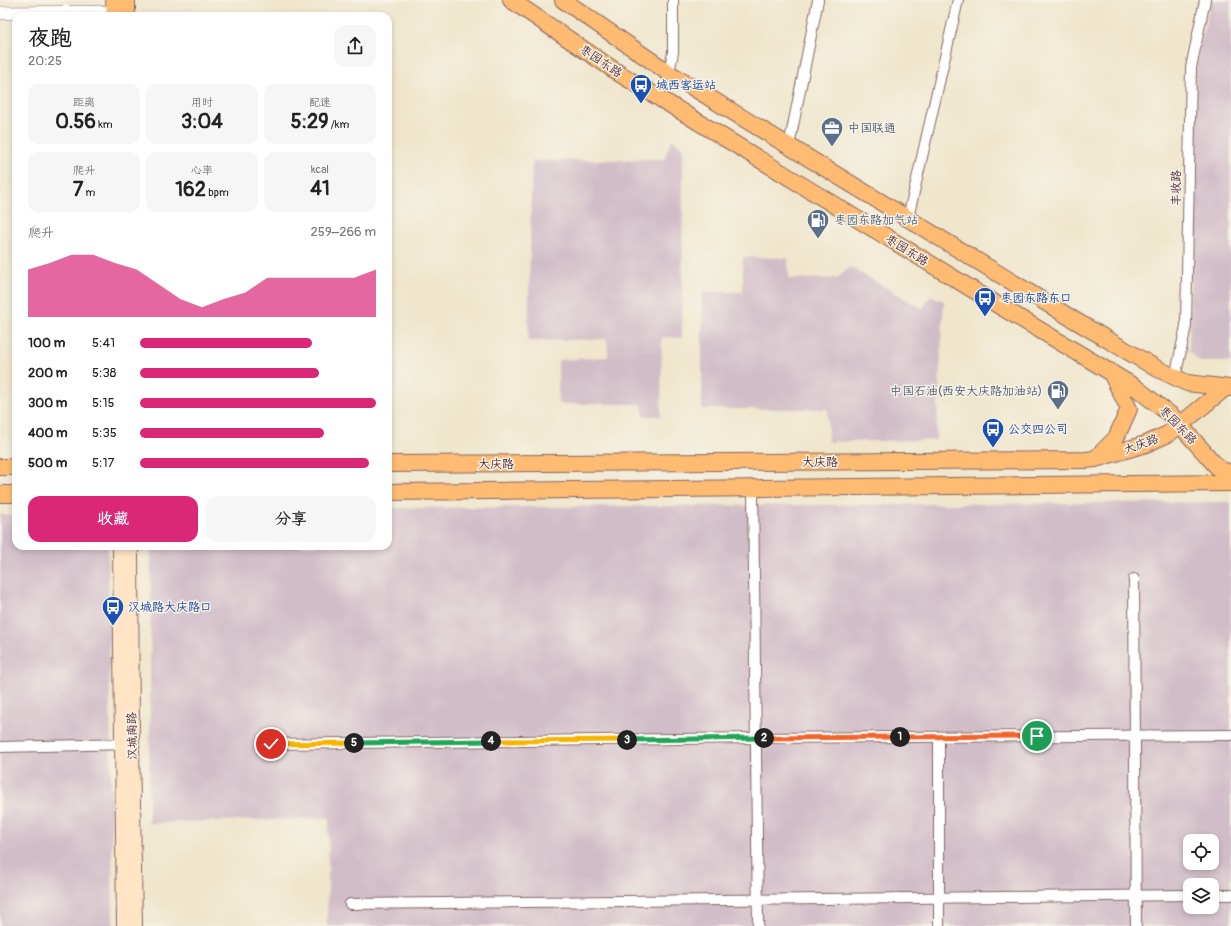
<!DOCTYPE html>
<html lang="zh">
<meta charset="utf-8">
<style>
body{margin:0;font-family:Pangolin,"LXGW WenKai TC",sans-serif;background:#f6f6f6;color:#222;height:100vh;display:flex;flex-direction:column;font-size:15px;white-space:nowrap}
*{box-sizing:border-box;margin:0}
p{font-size:13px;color:#767676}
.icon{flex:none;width:22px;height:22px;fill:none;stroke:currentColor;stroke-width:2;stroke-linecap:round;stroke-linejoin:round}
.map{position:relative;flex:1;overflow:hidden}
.drawer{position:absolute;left:12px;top:12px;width:380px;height:538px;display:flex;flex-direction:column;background:#fff;border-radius:12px;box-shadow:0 2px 6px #0003}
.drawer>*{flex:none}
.buttons{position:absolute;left:1183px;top:834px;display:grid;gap:8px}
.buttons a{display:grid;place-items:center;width:36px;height:36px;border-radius:8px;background:#fff;box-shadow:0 2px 6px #0003;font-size:20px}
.pin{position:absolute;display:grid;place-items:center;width:34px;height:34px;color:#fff;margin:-17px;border:2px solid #fff;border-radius:50%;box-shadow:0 1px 4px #0007}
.km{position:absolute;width:20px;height:20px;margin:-10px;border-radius:50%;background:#222;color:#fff;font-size:11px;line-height:20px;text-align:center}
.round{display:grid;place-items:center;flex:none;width:42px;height:42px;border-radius:12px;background:#f6f6f6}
.summary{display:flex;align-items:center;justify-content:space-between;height:68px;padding:0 16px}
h1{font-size:22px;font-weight:800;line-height:30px}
.figures{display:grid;grid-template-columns:repeat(3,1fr);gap:6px;height:68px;padding:4px 16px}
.figures div{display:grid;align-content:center;border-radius:10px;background:#f6f6f6;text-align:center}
.figures b{font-size:20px;font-weight:800}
.figures small{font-size:11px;font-weight:400}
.figures p{font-size:11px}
.chart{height:112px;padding:8px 16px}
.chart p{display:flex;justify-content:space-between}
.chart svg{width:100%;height:72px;margin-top:4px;fill:#db2777;opacity:.7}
.action{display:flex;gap:8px;margin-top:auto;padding:8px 16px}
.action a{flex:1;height:46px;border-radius:12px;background:#db2777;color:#fff;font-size:16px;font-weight:800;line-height:46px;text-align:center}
.action a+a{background:#f6f6f6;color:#222}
ul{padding:0 16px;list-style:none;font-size:13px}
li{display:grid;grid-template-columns:64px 48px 1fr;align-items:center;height:30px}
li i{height:10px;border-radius:5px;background:#db2777}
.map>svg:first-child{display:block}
</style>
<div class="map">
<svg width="1231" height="926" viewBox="0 0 1231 926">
<rect width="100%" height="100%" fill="#f7f3e8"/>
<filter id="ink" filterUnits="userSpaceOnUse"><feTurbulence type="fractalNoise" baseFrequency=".025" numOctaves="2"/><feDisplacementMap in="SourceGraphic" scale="8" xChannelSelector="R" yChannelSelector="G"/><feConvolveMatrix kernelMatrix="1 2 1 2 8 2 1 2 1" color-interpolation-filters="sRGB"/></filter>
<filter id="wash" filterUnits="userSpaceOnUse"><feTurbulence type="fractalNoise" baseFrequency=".012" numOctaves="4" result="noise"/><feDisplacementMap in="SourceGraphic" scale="16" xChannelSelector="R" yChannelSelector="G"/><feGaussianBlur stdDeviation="0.9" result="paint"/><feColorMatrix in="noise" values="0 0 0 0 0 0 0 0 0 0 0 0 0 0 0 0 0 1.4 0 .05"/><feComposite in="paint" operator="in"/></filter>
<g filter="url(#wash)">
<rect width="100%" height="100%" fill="#efe6cc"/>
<g fill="#d1bdc8" fill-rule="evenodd">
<polygon points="1211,0 1231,0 1231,362 1200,362 1189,351 1195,66"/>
<polygon points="672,139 683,148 682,338 662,337 661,416 644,416 642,404 558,404 558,360 608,357 607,339 528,341 532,161 664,159"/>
<polygon points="743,257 788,258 789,279 837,278 850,267 923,309 930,296 944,301 936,440 828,442 828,409 702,409 702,292 743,292"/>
<path d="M1231 502V926H327L329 818 149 823 151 546H388V508ZM1190 841H1212V863H1190ZM1190 885H1212V907H1190Z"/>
<polygon points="0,515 16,515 16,546 108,546 113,926 0,926"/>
</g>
</g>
<g filter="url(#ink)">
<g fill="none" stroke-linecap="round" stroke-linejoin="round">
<g stroke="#846563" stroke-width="12">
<g id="minor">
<polyline points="669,73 673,52 673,0"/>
<polyline points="789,146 818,0"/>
<polyline points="908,218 958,0"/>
<polyline points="1175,378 1186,326 1191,68 1205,0"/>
<polyline points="753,488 758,926"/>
<polyline points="1134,579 1136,926"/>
<polyline points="939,737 939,926"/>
<polyline points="271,744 756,738 1231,735"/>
<polyline points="0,747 128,744"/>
<polyline points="1212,895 1231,895"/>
<path d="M350 904C630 900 910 897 1190 895"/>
</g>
</g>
<g stroke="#846563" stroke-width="14">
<polyline id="tertiary" points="0,13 124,12"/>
</g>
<g stroke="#846563" stroke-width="16">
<g id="secondary">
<polyline points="120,546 124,926"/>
<polyline points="131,546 132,744 135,926"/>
</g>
</g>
<g stroke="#846563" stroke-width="18">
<g id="primary">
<polyline points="114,0 115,16"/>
<polyline points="127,0 127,16"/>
<polyline points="511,0 620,74 993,302 1135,387 1172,416 1219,469 1231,473"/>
<polyline points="563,0 669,73 1076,321 1156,368 1187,383 1230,388"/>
<polyline points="1096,458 1116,438 1129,409 1110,371"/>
<polyline points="388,464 1085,460 1095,459 1146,444 1168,434 1180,425 1225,388"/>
<polyline points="0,467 16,467"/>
<polyline points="388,492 1231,483"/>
<polyline points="0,494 16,494"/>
</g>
</g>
<use href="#minor" stroke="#fff" stroke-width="10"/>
<use href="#tertiary" stroke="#fff" stroke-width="13"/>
<use href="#secondary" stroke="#ffe4c6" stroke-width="14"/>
<use href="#primary" stroke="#febb71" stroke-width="16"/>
</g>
</g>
<g fill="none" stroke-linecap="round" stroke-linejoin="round" filter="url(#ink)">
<g stroke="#fff" stroke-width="8">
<polyline id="split-1" points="900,737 1037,736"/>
</g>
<g stroke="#fff" stroke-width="8">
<polyline id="split-2" points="764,738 900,737"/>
</g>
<g stroke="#fff" stroke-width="8">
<polyline id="split-3" points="627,740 764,738"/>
</g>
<g stroke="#fff" stroke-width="8">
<polyline id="split-4" points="491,741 627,740"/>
</g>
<g stroke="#fff" stroke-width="8">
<polyline id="split-5" points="354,743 491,741"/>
</g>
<g stroke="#fff" stroke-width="8">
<polyline id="split-6" points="271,744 354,743"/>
</g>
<use href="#split-1" stroke="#f0652b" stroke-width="5"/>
<use href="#split-2" stroke="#f0652b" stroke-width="5"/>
<use href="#split-3" stroke="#22a559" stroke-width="5"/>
<use href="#split-4" stroke="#f5b400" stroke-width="5"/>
<use href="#split-5" stroke="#22a559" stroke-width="5"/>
<use href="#split-6" stroke="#f5b400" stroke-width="5"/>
</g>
<defs>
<g id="bus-pin" transform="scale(1.15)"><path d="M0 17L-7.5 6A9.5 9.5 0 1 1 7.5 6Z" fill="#1a4fb4" stroke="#f7f3e8"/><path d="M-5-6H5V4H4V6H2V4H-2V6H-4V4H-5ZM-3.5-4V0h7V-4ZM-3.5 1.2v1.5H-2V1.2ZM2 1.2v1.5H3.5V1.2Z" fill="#fff"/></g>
<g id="office-pin" transform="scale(1.15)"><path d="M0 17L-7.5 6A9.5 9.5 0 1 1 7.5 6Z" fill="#5c6f8a" stroke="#f7f3e8"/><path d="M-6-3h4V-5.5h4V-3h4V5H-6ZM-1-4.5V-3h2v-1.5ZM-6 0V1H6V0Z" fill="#fff"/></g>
<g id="fuel-pin" transform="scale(1.15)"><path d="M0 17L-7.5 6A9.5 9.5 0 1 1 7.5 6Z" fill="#5c6f8a" stroke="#f7f3e8"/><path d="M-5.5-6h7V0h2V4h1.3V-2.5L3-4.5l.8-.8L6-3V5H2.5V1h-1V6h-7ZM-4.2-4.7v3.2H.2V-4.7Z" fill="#fff"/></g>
</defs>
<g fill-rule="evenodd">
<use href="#bus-pin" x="641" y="85"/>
<use href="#office-pin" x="832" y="128"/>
<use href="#fuel-pin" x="818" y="220"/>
<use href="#bus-pin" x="985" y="298"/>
<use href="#fuel-pin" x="1058" y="391"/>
<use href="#bus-pin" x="993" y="429"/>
<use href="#bus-pin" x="113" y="607"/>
</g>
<g text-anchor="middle" stroke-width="3" stroke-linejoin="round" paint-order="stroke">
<g font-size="12" fill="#4a1f2b" stroke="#f7f3e8">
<text transform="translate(601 61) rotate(34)" y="4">枣园东路</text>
<text transform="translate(1176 188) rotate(-89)" y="4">丰收路</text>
<text transform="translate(907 250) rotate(32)" y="4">枣园东路</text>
<text transform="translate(1178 425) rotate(46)" y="4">枣园东路</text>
<text transform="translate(1141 444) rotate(-20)" y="4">大庆路</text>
<text x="820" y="466">大庆路</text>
<text x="496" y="468">大庆路</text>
<text transform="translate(132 736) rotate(-91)" y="4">汉城南路</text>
</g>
<g font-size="12" fill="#164399" stroke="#f7f3e8" text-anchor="start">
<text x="656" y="89">城西客运站</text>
<text x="1000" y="302">枣园东路东口</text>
<text x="1008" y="433">公交四公司</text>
<text x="128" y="611">汉城路大庆路口</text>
</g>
<g font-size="12" fill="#4e5e75" stroke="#f7f3e8" text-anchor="start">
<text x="848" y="132">中国联通</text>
<text x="834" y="224">枣园东路加气站</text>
<text x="1042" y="395" text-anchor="end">中国石油(西安大庆路加油站)</text>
</g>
</g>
</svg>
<div class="buttons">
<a><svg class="icon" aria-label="locate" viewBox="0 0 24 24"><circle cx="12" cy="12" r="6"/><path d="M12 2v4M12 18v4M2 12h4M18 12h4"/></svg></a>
<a><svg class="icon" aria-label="layers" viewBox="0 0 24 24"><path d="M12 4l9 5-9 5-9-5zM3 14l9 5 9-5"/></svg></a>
</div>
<div class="pin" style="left:1037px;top:736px;background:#1e9e55"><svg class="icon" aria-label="arrive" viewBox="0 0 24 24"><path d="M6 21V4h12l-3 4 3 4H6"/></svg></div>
<div class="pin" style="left:271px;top:744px;background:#d93025"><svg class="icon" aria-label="check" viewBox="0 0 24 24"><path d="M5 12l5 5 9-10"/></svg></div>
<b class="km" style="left:900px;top:737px">1</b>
<b class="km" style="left:764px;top:738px">2</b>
<b class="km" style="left:627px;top:740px">3</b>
<b class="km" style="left:491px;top:741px">4</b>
<b class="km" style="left:354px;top:743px">5</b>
<section class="drawer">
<div class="summary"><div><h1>夜跑</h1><p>20:25</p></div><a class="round"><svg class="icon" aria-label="share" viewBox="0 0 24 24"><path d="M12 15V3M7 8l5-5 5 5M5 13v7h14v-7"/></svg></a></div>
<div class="figures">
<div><p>距离</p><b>0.56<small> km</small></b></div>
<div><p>用时</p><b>3:04</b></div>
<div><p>配速</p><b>5:29<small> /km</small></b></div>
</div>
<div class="figures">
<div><p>爬升</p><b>7<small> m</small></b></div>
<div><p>心率</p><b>162<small> bpm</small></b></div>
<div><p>kcal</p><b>41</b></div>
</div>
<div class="chart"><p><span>爬升</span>259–266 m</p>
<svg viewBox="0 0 160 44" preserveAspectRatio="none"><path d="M0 44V15L10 11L20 6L30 6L40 11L50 15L60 24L70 33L80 38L90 33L100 29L110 20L120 20L130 20L140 20L150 20L160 15V44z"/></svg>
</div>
<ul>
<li><b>100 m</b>5:41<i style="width:73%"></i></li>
<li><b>200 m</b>5:38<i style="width:76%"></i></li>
<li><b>300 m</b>5:15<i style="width:100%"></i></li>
<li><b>400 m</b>5:35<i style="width:78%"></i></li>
<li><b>500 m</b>5:17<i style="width:97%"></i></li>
</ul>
<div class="action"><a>收藏</a><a>分享</a></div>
</section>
</div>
